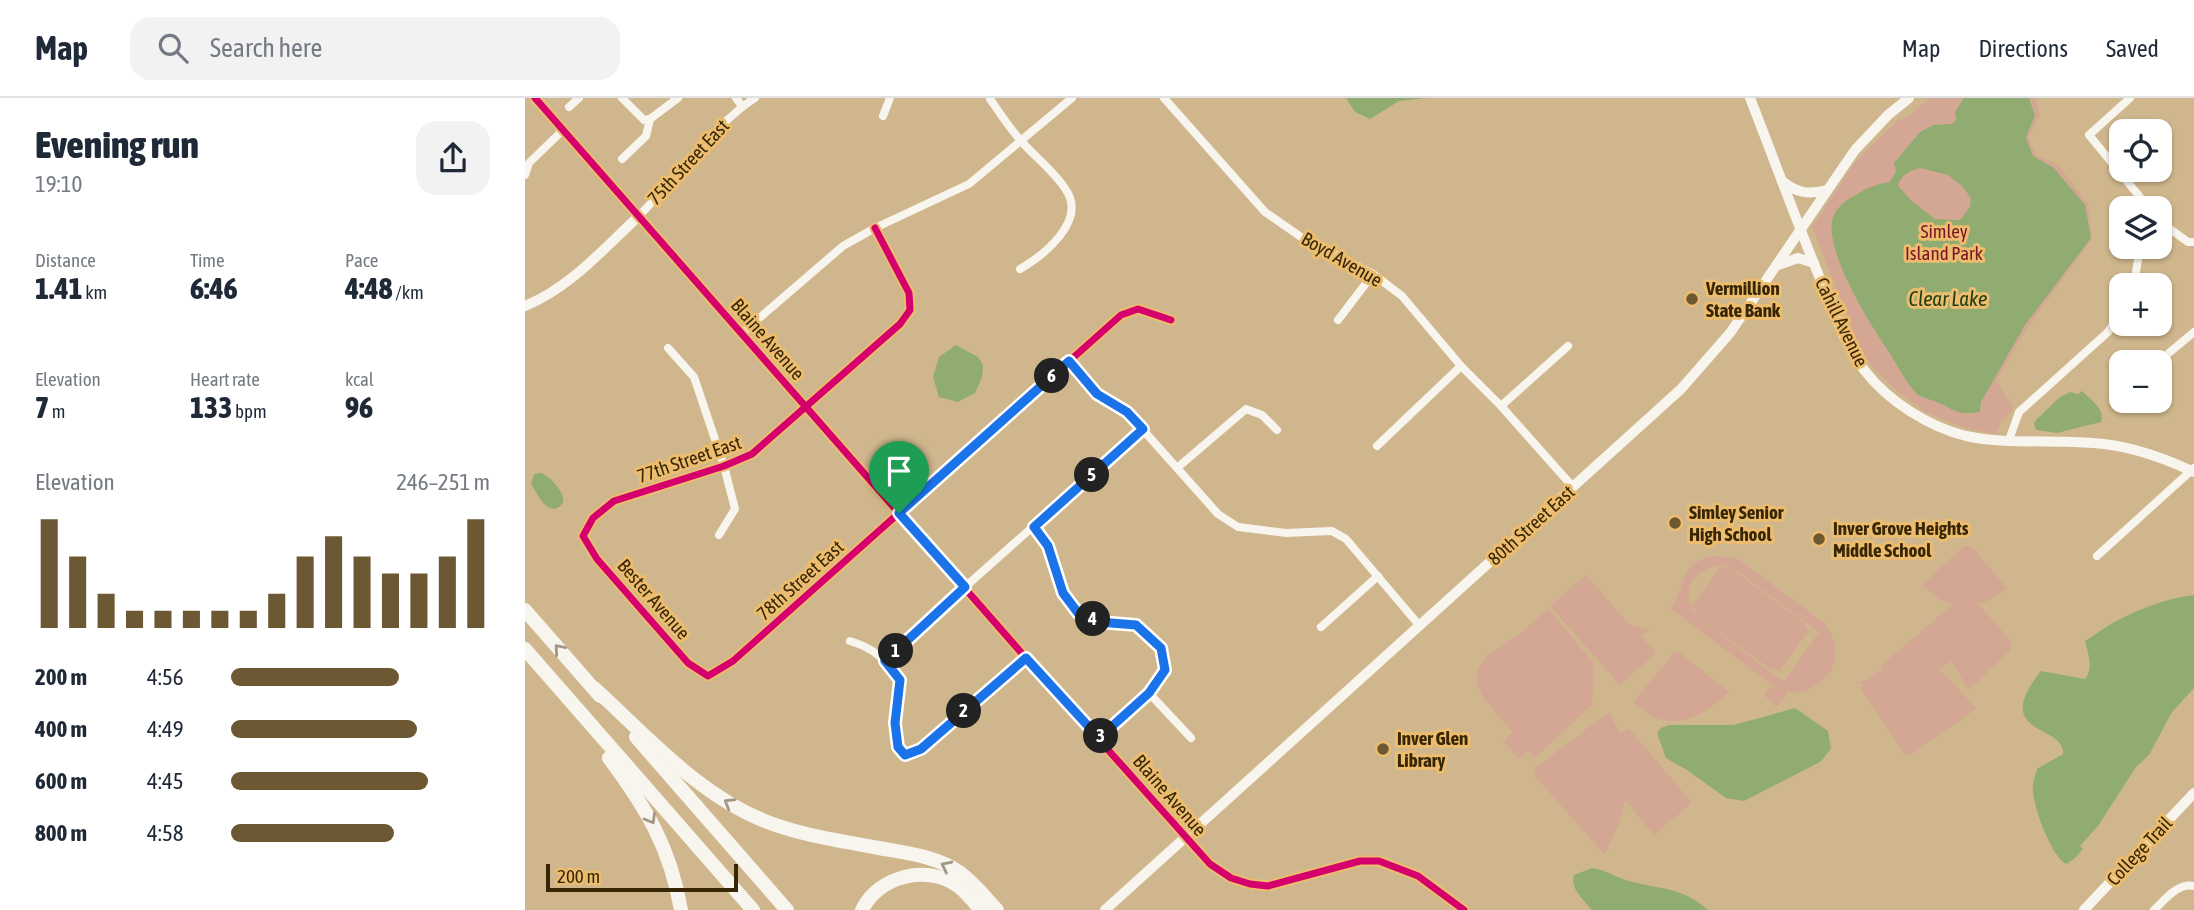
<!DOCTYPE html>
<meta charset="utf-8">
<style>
body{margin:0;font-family:"Asap Condensed",sans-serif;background:#f2f2f3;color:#1f2937;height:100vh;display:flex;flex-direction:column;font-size:26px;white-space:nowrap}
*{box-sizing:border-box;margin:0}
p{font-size:23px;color:#747a83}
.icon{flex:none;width:38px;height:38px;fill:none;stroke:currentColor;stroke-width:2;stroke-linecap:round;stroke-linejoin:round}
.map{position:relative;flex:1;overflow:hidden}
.sheet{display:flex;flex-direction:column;background:#fff;width:525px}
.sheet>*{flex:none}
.buttons{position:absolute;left:1584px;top:21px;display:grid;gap:14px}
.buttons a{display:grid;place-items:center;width:63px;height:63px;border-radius:14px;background:#fff;box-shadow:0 2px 5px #0004;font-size:35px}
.scale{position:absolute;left:21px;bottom:18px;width:192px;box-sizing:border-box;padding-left:7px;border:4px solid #382604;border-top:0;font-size:19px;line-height:24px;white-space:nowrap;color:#382604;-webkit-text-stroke:5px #ecbc6f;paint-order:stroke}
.pin{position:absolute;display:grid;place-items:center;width:60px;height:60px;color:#fff;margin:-72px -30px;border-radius:50% 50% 50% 0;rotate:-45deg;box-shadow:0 0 7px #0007}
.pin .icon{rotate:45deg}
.km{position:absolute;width:35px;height:35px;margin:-18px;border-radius:50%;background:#222;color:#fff;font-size:19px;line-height:35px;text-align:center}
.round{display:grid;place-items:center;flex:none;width:74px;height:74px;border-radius:21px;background:#f2f2f3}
.head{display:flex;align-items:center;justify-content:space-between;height:119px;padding:0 35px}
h1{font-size:38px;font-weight:800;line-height:52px}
.stats{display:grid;grid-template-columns:repeat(3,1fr);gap:10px;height:119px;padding:7px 35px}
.stats div{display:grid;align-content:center}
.stats b{font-size:30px;font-weight:800}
.stats small{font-size:19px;font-weight:400}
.stats p{font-size:19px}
.chart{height:196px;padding:14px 35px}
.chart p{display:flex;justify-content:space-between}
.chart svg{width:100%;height:126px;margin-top:7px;stroke:#6d5834;stroke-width:6}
ul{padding:0 35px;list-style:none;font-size:23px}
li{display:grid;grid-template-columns:112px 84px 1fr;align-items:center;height:52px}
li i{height:18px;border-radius:9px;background:#6d5834}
header{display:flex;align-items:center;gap:42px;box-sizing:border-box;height:98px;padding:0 35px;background:#fff;border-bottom:2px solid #e0e1e3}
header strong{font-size:33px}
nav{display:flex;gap:38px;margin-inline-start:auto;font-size:24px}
.search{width:490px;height:63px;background:#f2f2f3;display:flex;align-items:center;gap:18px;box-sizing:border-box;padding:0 24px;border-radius:21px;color:#747a83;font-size:26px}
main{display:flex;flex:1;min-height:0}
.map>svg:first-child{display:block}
</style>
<header>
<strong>Map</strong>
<div class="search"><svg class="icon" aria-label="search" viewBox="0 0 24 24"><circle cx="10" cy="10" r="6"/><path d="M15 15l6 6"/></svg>Search here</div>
<nav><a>Map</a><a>Directions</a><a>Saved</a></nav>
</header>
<main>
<section class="sheet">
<div class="head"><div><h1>Evening run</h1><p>19:10</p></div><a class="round"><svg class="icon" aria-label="share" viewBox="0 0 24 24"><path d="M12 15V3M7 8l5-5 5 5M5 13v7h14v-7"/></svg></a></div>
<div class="stats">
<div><p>Distance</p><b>1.41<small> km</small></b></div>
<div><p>Time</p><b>6:46</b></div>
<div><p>Pace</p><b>4:48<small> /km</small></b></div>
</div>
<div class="stats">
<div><p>Elevation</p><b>7<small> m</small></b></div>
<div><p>Heart rate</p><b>133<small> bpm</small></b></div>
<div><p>kcal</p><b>96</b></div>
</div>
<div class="chart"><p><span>Elevation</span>246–251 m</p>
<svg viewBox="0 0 160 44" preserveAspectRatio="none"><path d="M5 44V6M15 44V19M25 44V32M35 44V38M45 44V38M55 44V38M65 44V38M75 44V38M85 44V32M95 44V19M105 44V12M115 44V19M125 44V25M135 44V25M145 44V19M155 44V6"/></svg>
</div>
<ul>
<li><b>200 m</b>4:56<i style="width:65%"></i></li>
<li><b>400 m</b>4:49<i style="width:72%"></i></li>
<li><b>600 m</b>4:45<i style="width:76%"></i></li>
<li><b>800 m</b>4:58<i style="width:63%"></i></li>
</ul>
</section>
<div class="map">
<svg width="1669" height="812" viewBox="0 0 1669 812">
<rect width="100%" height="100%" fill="#cfb68c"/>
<g fill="#d4a794" fill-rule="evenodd">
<polygon points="1405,0 1511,0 1515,17 1503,39 1511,57 1534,68 1563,106 1567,141 1503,229 1471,283 1489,311 1477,322 1471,336 1443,331 1400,314 1369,290 1344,265 1329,236 1287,129 1330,64 1371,24 1383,18"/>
<polygon points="1439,448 1446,448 1482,490 1462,503 1453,506 1486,543 1485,552 1444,592 1426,563 1414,572 1424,580 1451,611 1385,657 1380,656 1335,590 1339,586 1333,586 1358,571 1356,568 1427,507 1415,502 1397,487"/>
<path d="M1190 458 1210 460 1219 465 1298 524C1317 547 1315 574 1288 589 1280 594 1271 596 1262 594L1259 601 1251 609 1239 597 1243 590 1258 592 1251 590 1146 511C1162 487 1153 464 1190 458ZM1194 467 1203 469 1201 471 1196 468 1166 509 1171 512 1169 515C1155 489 1169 473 1194 467ZM1204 469 1212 473 1294 534 1260 582 1252 579 1170 517 1247 572 1249 570 1254 573 1284 533 1279 529 1281 526Z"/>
<polygon points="1061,477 1105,527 1126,532 1115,537 1131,555 1095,587 1025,508"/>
<path d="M1024 511 1069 566 1067 607 1010 660 1003 653 994 661 978 643 988 634C978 622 959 604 954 591 943 563 972 551 990 539 1002 530 1013 520 1024 511Z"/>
<path d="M1150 554H1154L1204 594C1183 614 1160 630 1130 620 1122 617 1115 609 1108 604Z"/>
<polygon points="1084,614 1095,636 1104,630 1167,705 1129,737 1100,702 1095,723 1080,757 1009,677 1010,670"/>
</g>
<g fill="#90ac70" fill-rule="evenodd">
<polygon points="821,0 901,0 874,3 845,21 830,14"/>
<path d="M1439 0H1504L1510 18 1501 39 1508 58 1529 70 1560 107 1566 140 1500 227 1456 304 1455 314C1433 317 1433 314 1414 305 1408 302 1401 301 1395 298 1385 292 1371 265 1364 254 1345 226 1302 158 1307 124 1309 111 1320 102 1331 97 1342 90 1351 86 1365 84L1371 73 1369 65 1395 34 1408 27 1427 26 1431 22 1430 14ZM1395 70 1423 77 1437 88 1446 100 1445 109 1435 122 1410 121 1388 104 1373 88C1375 78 1385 72 1395 70Z"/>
<polygon points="431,247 453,259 458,267 457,279 450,295 433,304 414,299 408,279 414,259"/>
<path d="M1557 293C1565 301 1581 312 1576 324L1532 335 1511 332 1509 326 1511 322 1534 300 1545 294 1553 296Z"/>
<path d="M15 375C23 376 36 391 38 399 40 407 31 414 23 409 16 405 11 393 6 386L9 376Z"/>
<path d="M1669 497V590L1647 614 1624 657 1611 669 1573 728 1555 748 1558 751 1549 761 1541 766C1526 758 1506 705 1508 687 1508 682 1511 676 1512 671L1538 656C1540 625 1464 639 1516 573L1560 581C1569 570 1563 556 1560 543 1569 538 1576 532 1584 527 1611 512 1638 501 1669 497Z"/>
<polygon points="1270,610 1303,633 1306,651 1295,664 1219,703 1201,700 1162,672 1141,660 1132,635 1136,630 1144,627 1209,627"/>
<path d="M1067 770C1080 772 1091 779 1104 783 1136 792 1156 788 1183 812H1067C1058 801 1045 791 1049 777Z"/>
</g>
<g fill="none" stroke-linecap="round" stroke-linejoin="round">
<g stroke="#f8f4ee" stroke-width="8">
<polyline points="97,0 119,22 125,21"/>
<polyline points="211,0 217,8"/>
<polyline points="639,0 740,114 776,139 848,176 877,198 936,268 976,308 1048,389"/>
<polyline points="1605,0 1564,37 1624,110"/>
<path d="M465 1C475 15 485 31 497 44 511 60 530 74 541 92 562 123 519 157 495 171"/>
<polyline points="44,9 54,0"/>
<polyline points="358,18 365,0"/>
<polyline points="125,21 153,0"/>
<polyline points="97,61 121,38 125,21"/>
<polyline points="0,77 4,65 38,32"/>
<path d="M114 118C128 103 142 88 156 73 181 46 199 20 230 0"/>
<polyline points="1634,123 1663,144 1669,144"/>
<polyline points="350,130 384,195 385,212 375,226 227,356 199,368 89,403 68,420 58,438 72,461 163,565 183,578 208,563 596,217 613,211 646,222"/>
<polyline points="1609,187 1615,149"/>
<polyline points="813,222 848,176"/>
<polyline points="217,235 318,148 350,130 444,86 547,0"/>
<polyline points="143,250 169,279 199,368 210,411 194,437"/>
<polyline points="544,263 572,296 602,314 693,416 713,429 761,435 807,433 821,441 894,527"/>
<polyline points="1633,264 1669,234"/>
<polyline points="976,308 1043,248"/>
<polyline points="1484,342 1494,314 1583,234 1596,215"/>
<polyline points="852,348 936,268"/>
<polyline points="652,370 721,311 737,317 752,332"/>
<polyline points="509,429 523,448 538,495 553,515 574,524 611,527 636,550 640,572 624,595 574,640"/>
<polyline points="1572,458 1669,370"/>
<polyline points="796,529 853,478"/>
<path d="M325 543C351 551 359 561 375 582L370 625 373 649 380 657 395 651 501 560"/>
<polyline points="360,563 440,489 618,331"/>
<polyline points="624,595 666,640"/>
<path d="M1629 812C1640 802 1653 784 1669 788"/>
</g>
<g stroke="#f8f4ee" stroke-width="10">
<polyline points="10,0 501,560 685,766 706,780 725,786 743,788 835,763 854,763 893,778 939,812"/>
<path d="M1225 0C1249 61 1271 122 1296 183 1309 213 1319 247 1340 273 1363 303 1404 329 1441 338 1482 347 1526 341 1568 345 1604 347 1637 359 1669 374"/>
<path d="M1257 83C1272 95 1283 97 1302 92"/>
<polyline points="1253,167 1273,160 1289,165"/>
<path d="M0 208C45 190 79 150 114 118"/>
<polyline points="580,812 1156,291 1205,235 1330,52 1363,17 1384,0"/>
<polyline points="1559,812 1669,695"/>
</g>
<g stroke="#f8f4ee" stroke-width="14">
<polyline points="0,512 75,598"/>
<polyline points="0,551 228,812"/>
<path d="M69 590C123 639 175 699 245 725 280 738 317 743 354 750 381 755 411 758 434 774 449 785 460 799 472 812"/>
<polyline points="111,639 262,812"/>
<path d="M84 660C122 711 145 749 156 812"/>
<path d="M337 812C353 778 402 766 433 788 442 795 449 804 456 812"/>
</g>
<g stroke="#ecbc6f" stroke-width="11">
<g id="cycleway">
<polyline points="10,0 501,560 685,766 706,780 725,786 743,788 835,763 854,763 893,778 939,812"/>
<polyline points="350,130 384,195 385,212 375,226 227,356 199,368 89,403 68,420 58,438 72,461 163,565 183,578 208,563 596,217 613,211 646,222"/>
</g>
</g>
<use href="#cycleway" stroke="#d6006c" stroke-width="7"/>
</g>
<defs><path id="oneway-chevron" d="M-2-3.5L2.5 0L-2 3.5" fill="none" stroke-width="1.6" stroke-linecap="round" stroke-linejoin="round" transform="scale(1.75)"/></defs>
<g stroke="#a29785">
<use href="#oneway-chevron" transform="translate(34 551) rotate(-131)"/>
<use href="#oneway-chevron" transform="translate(204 705) rotate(-149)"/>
<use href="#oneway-chevron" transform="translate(126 721) rotate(60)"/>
<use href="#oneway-chevron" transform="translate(421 768) rotate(-154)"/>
</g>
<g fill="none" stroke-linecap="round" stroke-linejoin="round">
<g stroke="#fff" stroke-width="14">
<polygon id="route" points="544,263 572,296 602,314 618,331 509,429 523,448 538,495 553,515 574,524 611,527 636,550 640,572 624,595 574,640 501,560 396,651 380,657 373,649 370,625 375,582 360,563 440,489 374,415"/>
</g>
<use href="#route" stroke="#1a73e8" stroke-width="9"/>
</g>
<g fill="#6d5834" stroke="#ecbc6f" stroke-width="2.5">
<circle cx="1167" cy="201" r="7"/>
<circle cx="1150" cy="425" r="7"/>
<circle cx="1294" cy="441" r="7"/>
<circle cx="858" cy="651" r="7"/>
</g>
<g text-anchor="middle" stroke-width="6" stroke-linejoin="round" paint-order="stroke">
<g font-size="19" fill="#382604" stroke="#ecbc6f">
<text transform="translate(163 64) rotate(-47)" y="7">75th Street East</text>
<text transform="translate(817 161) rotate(30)" y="7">Boyd Avenue</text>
<text transform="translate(1317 224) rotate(64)" y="7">Cahill Avenue</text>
<text transform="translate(243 241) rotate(49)" y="7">Blaine Avenue</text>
<text transform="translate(164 361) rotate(-19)" y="7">77th Street East</text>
<text transform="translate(1006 427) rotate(-42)" y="7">80th Street East</text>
<text transform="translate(275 482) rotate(-42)" y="7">78th Street East</text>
<text transform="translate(129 501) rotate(49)" y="7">Bester Avenue</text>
<text transform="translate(645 697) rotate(49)" y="7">Blaine Avenue</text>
<text transform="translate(1614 753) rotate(-47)" y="7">College Trail</text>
</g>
<g font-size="19" fill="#7e1326" stroke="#ecbc6f">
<text x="1419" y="140">Simley<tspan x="1419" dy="22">Island Park</tspan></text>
</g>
<g font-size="19" font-weight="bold" fill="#382604" stroke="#ecbc6f" text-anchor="start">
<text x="1181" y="197">Vermillion<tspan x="1181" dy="22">State Bank</tspan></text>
<text x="1164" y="421">Simley Senior<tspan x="1164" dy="22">High School</tspan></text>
<text x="1308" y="437">Inver Grove Heights<tspan x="1308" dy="22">Middle School</tspan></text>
<text x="872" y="647">Inver Glen<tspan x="872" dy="22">Library</tspan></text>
</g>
<g font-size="21" font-style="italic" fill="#1d3f10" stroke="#ecbc6f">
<text x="1423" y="208">Clear Lake</text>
</g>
</g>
</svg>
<div class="buttons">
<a><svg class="icon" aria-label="locate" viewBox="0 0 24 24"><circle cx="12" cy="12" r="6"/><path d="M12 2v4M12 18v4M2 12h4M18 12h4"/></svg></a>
<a><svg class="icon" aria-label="layers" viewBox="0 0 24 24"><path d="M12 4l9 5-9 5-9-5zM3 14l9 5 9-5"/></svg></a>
<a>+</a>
<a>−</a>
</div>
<div class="scale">200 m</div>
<div class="pin" style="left:374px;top:415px;background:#1e9e55"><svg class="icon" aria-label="arrive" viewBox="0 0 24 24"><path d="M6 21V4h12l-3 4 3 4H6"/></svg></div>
<b class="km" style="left:371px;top:553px">1</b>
<b class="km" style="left:439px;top:613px">2</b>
<b class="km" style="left:576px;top:638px">3</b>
<b class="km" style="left:568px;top:521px">4</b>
<b class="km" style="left:567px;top:377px">5</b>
<b class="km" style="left:527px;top:278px">6</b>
</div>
</main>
